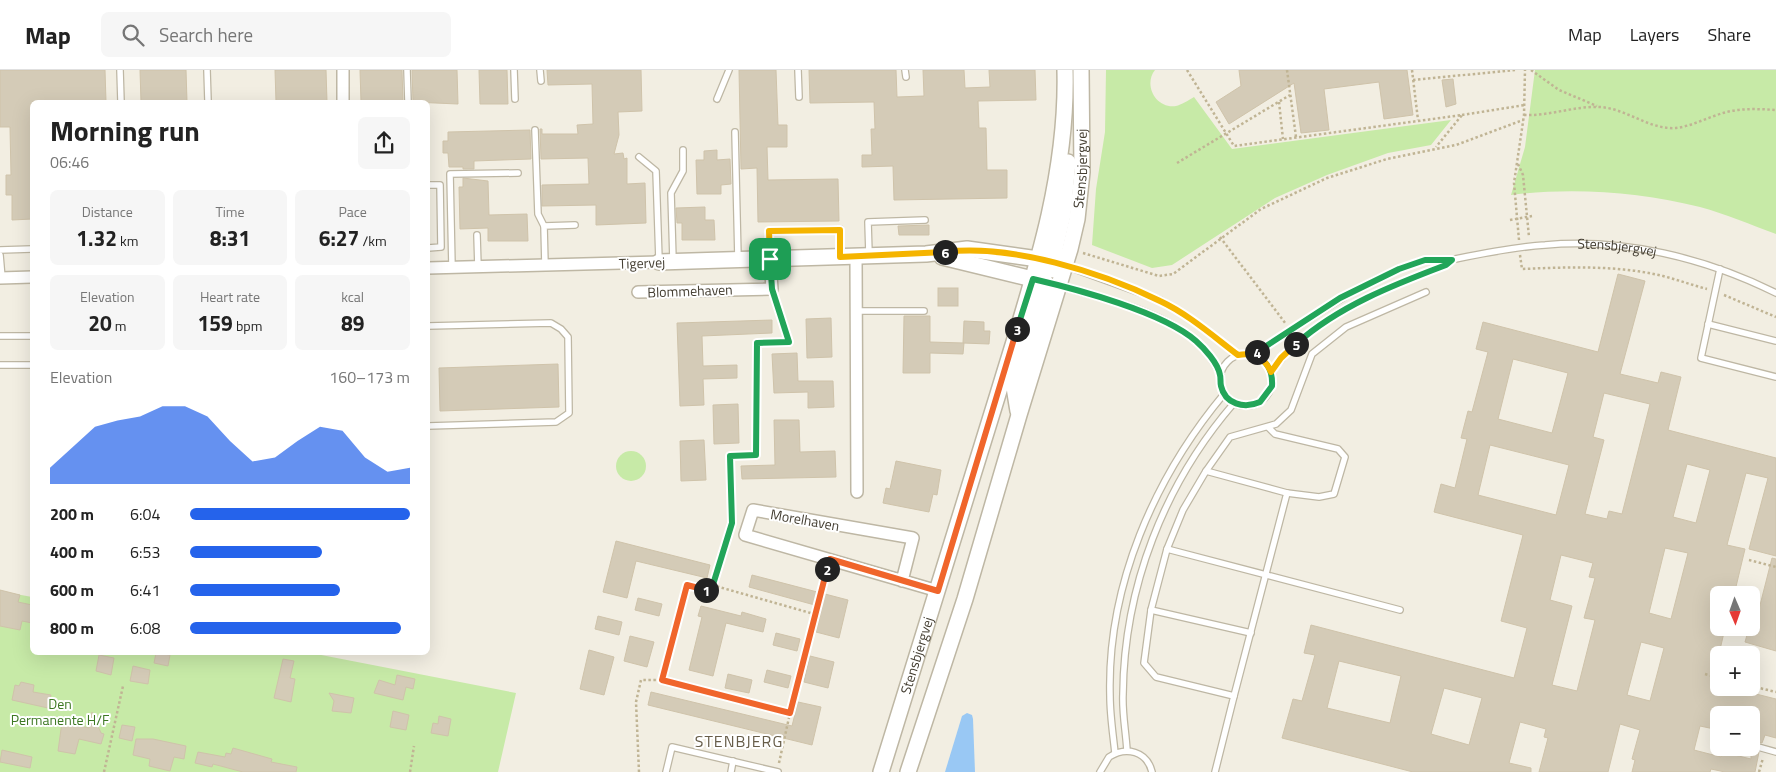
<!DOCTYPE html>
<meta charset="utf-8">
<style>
body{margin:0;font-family:"Titillium Web",sans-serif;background:#f6f6f6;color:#222;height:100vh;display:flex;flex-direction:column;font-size:19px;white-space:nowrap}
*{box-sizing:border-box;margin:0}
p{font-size:16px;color:#767676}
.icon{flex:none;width:28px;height:28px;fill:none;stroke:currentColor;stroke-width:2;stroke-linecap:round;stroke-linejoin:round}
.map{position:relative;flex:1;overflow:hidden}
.sheet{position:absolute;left:30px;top:30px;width:400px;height:555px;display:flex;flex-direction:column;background:#fff;border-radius:8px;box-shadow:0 5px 20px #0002}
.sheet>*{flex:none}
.needle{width:32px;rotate:178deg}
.controls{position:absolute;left:1710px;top:516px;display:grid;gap:10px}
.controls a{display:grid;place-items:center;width:50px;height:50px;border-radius:8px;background:#fff;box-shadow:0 5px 20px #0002;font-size:25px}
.pin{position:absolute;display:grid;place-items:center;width:42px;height:42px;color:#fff;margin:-21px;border-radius:10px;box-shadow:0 2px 8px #0006}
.km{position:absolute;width:25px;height:25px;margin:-12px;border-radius:50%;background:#222;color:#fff;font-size:14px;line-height:25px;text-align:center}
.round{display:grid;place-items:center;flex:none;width:52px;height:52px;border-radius:8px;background:#f6f6f6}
.overview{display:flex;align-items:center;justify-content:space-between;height:85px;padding:0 20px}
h1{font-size:28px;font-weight:700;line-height:38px}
.metrics{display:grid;grid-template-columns:repeat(3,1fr);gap:8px;height:85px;padding:5px 20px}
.metrics div{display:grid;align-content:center;border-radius:8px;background:#f6f6f6;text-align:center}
.metrics b{font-size:21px;font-weight:700}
.metrics small{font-size:14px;font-weight:400}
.metrics p{font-size:14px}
.chart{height:140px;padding:10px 20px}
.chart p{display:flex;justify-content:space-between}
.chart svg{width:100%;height:90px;margin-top:5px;fill:#2563eb;opacity:.7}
ul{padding:0 20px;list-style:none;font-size:16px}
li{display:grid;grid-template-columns:80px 60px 1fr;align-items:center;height:38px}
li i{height:12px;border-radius:6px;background:#2563eb}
header{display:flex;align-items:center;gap:30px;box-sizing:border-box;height:70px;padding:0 25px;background:#fff;border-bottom:1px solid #e0e0e0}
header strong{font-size:24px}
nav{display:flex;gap:28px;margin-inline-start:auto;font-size:18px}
.search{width:350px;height:45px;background:#f6f6f6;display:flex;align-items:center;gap:12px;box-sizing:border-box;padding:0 18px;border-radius:8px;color:#767676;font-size:19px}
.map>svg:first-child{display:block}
</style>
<header>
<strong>Map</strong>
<div class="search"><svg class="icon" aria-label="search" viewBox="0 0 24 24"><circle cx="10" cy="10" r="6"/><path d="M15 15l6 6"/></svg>Search here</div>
<nav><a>Map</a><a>Layers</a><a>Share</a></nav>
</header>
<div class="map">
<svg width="1776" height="702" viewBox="0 0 1776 702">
<rect width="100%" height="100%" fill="#f2eee2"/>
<g fill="#c7eaa7">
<path d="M1106 0H1155C1143 15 1156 39 1176 36 1181 35 1189 30 1194 27L1232 79 1451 50 1431 75 1388 83 1327 105 1275 128 1172 195 1152 198 1092 175 1096 119 1105 62Z"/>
<path d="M1535 0H1776V164C1751 155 1726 144 1700 137 1640 122 1573 117 1511 125L1525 77Z"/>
<circle cx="631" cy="396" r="15"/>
<polygon points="0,521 32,527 32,582 311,583 516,623 498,702 0,702"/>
</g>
<polygon fill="#99c8f4" points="967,643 972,645 973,649 975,702 945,702 962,646"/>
<g fill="#d4cbb7" stroke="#cfc3aa" fill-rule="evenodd">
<polygon points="0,0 105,0 106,32 32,32 32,149 12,150 12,125 6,125 6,105 11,105 10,57 0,57"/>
<polygon points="140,0 186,0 187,32 141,32"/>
<polygon points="275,0 326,0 327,32 276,32"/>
<polygon points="360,0 402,0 403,32 361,32"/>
<polygon points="412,0 457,0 458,34 413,32"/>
<polygon points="479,0 507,0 508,34 480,34"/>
<polygon points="547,0 641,0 642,41 618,42 619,65 614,84 623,83 624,89 627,88 627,114 645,113 646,153 596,155 596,135 542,136 542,115 589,114 588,88 541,89 540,59 542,59 542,64 578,64 577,55 593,54 592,14 548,15"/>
<polygon points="739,0 776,0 778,55 787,55 787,77 767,77 768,110 838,109 839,151 758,152 757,98 741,99"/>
<polygon points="809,0 896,0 897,27 924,26 923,0 964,0 965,18 990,17 989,0 1035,0 1036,30 978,31 979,58 986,58 987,100 1007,100 1007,128 894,130 893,96 862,97 862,85 872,85 871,59 875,59 874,32 810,33"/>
<polygon points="1239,0 1407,0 1413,45 1384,49 1379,12 1324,19 1329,60 1301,63 1294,13 1229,54 1216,32 1241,16"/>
<polygon points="1453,9 1456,34 1446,37 1442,10"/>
<polygon points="530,60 531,89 474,91 474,99 463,99 463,97 449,97 448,83 443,83 443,71 448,71 448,62"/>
<polygon points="717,80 717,90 730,89 731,114 721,115 721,124 697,124 696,90 704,90 704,81"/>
<polygon points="463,108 488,111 489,145 527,144 528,171 488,171 488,158 460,159 459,117 463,117"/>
<polygon points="705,137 705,150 714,150 715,170 682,170 682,153 677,153 676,138"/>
<polygon points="929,155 929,165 899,165 898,156"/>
<path d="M1618 204 1645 211 1620 304 1658 313 1661 302 1681 307 1668 360 1776 388V486L1749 479 1768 408 1746 403 1727 475 1745 479 1734 525H1719V558H1725L1719 584V618H1732L1776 629V668L1765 665 1762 673 1751 670V645H1719V660L1700 656 1694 680 1721 687 1722 682 1751 689V680L1759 682 1755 702H1725L1711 699 1710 702H1632L1635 690 1632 689 1640 660 1620 654 1608 702H1539L1548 668 1544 667 1546 659 1520 652 1509 693 1531 698V702H1413L1282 668 1293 629 1302 631 1315 585 1304 583 1311 555 1514 608 1527 558 1501 551 1523 465 1434 442 1441 414 1455 418 1467 369 1461 368 1468 341 1472 342 1488 282 1476 279 1483 252 1598 282ZM1513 289 1568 303 1552 363 1498 349ZM1604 323 1650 334 1622 444 1609 441 1607 449 1585 444 1604 370 1593 367ZM1490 375 1569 395 1556 445 1478 425ZM1687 394 1710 400 1696 453 1673 447ZM1665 478 1688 483 1671 549 1649 543ZM1561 485 1593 493 1589 507 1595 508 1584 548 1595 550 1577 621 1552 615 1572 536 1550 530ZM1641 572 1664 578 1650 631 1627 625ZM1339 591 1401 606 1390 653 1327 638ZM1444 618 1482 628 1469 675 1431 664Z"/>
<rect x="938" y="218" width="20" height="18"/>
<polygon points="904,246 930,246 930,272 964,273 963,284 930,283 930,303 903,303"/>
<polygon points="831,248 832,287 807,288 806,249"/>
<polygon points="772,250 772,263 702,266 703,296 737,295 737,308 703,309 704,335 680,336 677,253"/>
<polygon points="964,251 984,252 984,261 990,261 989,274 963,273"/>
<polygon points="797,283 798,311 833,311 834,337 808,338 808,322 774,323 772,284"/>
<polygon points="558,294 559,337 440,341 439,298"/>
<polygon points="738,334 739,373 714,374 713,335"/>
<polygon points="774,350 799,350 800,382 835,381 836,407 742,409 741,396 775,395"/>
<polygon points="704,370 706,410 681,411 680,371"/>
<polygon points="896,391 941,400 937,425 933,424 929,442 883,433 886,418 890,419"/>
<polygon points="616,471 710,495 707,508 636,491 627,528 603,522"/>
<polygon points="1772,488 1776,489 1776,581 1745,572 1749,558 1751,558 1751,546 1757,547"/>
<polygon points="752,505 848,530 839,568 816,562 822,537 749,517"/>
<polygon points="0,520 20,525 18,532 32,535 32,553 22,551 20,560 0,556"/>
<polygon points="638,528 662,534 659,546 635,540"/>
<polygon points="701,536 741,546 742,542 766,549 763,562 726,553 713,606 689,600 702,547 698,546"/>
<polygon points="598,546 622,552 619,565 595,559"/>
<polygon points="776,563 800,569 797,581 773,575"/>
<polygon points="630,566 654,572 647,597 624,591"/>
<polygon points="589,580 614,587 604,625 580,619"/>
<polygon points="156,583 170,585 168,596 154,593"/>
<polygon points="99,585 114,588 111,605 96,601"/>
<polygon points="810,586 834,592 828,618 804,612"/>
<polygon points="283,589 294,591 290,608 295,609 291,632 274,628"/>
<polygon points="133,596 150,600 148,614 130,611"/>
<polygon points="767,600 791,606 788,618 764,612"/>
<polygon points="728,604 752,610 749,623 725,618"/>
<polygon points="397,605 415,609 413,619 406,617 403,630 374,623 379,610 395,615"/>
<polygon points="21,612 34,615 33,622 51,625 48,638 12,630 15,615 19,616"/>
<polygon points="651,622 792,656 798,632 821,637 812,675 648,635"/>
<polygon points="329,623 354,628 351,643 332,641 334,631"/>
<polygon points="393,641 409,645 406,660 390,657"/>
<polygon points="92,642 101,663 104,664 101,674 79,669 75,684 58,681 62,652 89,658"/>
<polygon points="439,646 451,649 448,666 431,663 433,653 438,654"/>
<polygon points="122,655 135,657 132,671 119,668"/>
<polygon points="136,669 153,669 186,676 184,689 174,687 170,701 149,696 150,689 133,685"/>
<polygon points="233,678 272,689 271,692 297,697 296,702 243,702 213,694 212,697 195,693 198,682 225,687 226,683 231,684"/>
<polygon points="2,680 32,687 30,698 0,692"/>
</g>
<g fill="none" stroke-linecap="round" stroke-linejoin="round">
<g stroke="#beb7a4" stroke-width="8">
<g id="service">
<polyline points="120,0 121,32"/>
<polyline points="207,0 208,31"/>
<polyline points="407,0 408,32"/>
<polyline points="514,0 515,29"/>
<polyline points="540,0 541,11"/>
<polyline points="798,0 799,27"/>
<polyline points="905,0 906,7"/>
<polyline points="717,29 729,0"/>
<polyline points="535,60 538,144 544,156"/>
<polyline points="735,62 738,188"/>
<polyline points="639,87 656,101 659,190"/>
<polyline points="428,115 440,115 441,177 428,178"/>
<polyline points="477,165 478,197"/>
<polyline points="0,180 32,179"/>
<polyline points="869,184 868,152 925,150"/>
<polyline points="0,185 2,208"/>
<polyline points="770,189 769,161 840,159 840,185"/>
<polyline points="673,190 671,123 683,101 683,80"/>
<polyline points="545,195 544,156 575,155"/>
<polyline points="1066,196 1160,230 1182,243 1239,285"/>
<polyline points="452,197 450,104 518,103"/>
<polyline points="1720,199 1701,288 1776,307"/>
<path d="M1059 216C1104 229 1158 239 1195 270 1206 279 1214 292 1220 304"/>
<polyline points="856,241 924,241"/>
<polyline points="1708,254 1776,271"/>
<polyline points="428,256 551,253 561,259 568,267 569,343 556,352 428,356"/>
<polyline points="0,266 32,266"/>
<circle cx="1246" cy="310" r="26"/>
<path id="s1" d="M1252 284C1302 257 1346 220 1400 199 1407 196 1416 192 1425 190 1434 188 1445 191 1455 189 1485 183 1514 177 1545 175 1624 168 1706 188 1776 223"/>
<polyline points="0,295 32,295"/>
<path d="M1271 303C1309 246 1384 218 1446 195L1452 190"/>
<polyline points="1268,357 1275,364 1338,379 1345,387 1334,424 1319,427 1287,423"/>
<polyline points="1206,401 1287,423 1234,626"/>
<polyline points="1167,479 1400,540"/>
<polyline points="1151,540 1251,563"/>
<polyline points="1715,664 1719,665"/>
<polyline points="1751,675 1776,682"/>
<path d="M1127 681C1126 662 1122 643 1123 624 1124 517 1164 414 1234 333"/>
<path d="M1115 683C1113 664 1110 645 1110 626 1107 516 1154 408 1224 324"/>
<polyline points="666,702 672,677 778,702"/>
<polyline points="731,702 733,691"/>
<path d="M1100 702 1109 687C1126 676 1147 681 1152 702"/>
<polyline points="1215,702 1234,626 1156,607 1144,593 1151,540 1167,479 1183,440 1206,401 1230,367 1276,354 1291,340 1312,284 1346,257 1426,222"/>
</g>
</g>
<g stroke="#beb7a4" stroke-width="14">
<g id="minor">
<polyline points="343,0 343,32"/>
<polyline points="856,187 857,422"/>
<polyline points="428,198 659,192"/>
<polyline points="0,208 32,207"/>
<polyline points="638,222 772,219 770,189"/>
<path d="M902 511 913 468 753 440 745 465C809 483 874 503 938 521"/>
</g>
</g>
<g stroke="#beb7a4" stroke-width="18">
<g id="tertiary">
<polyline points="942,187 1041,211"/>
<polyline points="659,192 926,184 967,179 1038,189 1065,196"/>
<polyline points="1054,200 1052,192 1063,145 1068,92"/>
<polyline points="1018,341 1014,317 1045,212 1038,189"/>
<path id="s2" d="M881 702C919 576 960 450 998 324 1030 218 1068 112 1065 0"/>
<path id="s3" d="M908 702 965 529 1019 345 1070 179 1077 149 1082 102 1081 0"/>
</g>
</g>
<g stroke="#c0b494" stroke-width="2.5" stroke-dasharray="2.5 2.5" stroke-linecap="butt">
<polyline points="1187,0 1234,76 1462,45 1436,77"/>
<polyline points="1287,0 1296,67"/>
<polyline points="1412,0 1418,50"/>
<polyline points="1531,0 1559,20 1597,36"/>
<polyline points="1413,10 1515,0"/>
<polyline points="1279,32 1283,69"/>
<polyline points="1462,45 1525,35"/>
<path d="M1524 45C1550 46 1574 36 1599 37 1626 38 1649 60 1676 58 1693 56 1710 46 1727 42 1743 38 1760 39 1776 40"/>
<polyline points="1177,93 1290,25"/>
<polyline points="1518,94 1523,105 1529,167"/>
<polyline points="1510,150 1532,146"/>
<polyline points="1220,167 1286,254"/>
<polyline points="1519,170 1514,113 1524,45 1525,0"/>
<polyline points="1083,183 1159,206 1173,204 1261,139 1327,108 1387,89 1456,75 1523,50"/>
<path d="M1520 185 1522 199C1569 197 1617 195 1663 206 1678 210 1692 215 1707 219"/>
<polyline points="1724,225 1776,247"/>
<polyline points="1749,490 1776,497"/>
<polyline points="712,515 814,544"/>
<polyline points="1705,604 1719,608"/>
<polyline points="662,610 790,643 826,501"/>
<polyline points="1751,616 1776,622"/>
<polyline points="779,693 790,643"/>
<polyline points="104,702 123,616"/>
<polyline points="410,702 414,676"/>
<polyline points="639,702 636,632 641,610 662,610 687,515 711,521 732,453 730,386 756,385 757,273 789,272 775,230"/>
<polyline points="1759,702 1763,688"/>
</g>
<use href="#service" stroke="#fff" stroke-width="5.5"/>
<use href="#minor" stroke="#fff" stroke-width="11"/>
<use href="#tertiary" stroke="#fff" stroke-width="15"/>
</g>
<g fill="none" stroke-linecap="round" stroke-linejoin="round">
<g stroke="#fff" stroke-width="10">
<polyline id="split-1" points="706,520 711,521 732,453 730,386 756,385 757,273 789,272 772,219 770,189"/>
</g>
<g stroke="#fff" stroke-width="10">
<polyline id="split-2" points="706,520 687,515 662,610 790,643 827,499"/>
</g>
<g stroke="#fff" stroke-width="10">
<polyline id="split-3" points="827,499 830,489 938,521 1017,259"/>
</g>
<g stroke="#fff" stroke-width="10">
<path id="split-4" d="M1017 259 1033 209C1076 219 1163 242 1196 271 1204 278 1218 293 1220 305 1221 308 1220 312 1221 316 1225 334 1244 339 1260 332L1272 316C1273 300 1267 290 1252 284L1257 282"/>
</g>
<g stroke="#fff" stroke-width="10">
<path id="split-5" d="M1257 282 1340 228 1399 199 1425 190H1452L1446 195C1393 215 1339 236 1296 274"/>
</g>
<g stroke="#fff" stroke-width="10">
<path id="split-6" d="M945 182C1011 174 1101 202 1160 231 1188 244 1213 266 1238 285 1254 282 1265 288 1271 302L1281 288 1296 274"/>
</g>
<g stroke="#fff" stroke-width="10">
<polyline id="split-7" points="770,189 769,161 840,160 840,187 945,182"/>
</g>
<use href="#split-1" stroke="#22a559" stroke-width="6"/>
<use href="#split-2" stroke="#f0652b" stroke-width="6"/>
<use href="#split-3" stroke="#f0652b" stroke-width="6"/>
<use href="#split-4" stroke="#22a559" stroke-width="6"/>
<use href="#split-5" stroke="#22a559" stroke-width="6"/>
<use href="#split-6" stroke="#f5b400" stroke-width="6"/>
<use href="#split-7" stroke="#f5b400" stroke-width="6"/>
</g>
<g text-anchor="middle" stroke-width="4" stroke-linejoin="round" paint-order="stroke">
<g font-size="14" fill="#443e32" stroke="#fff">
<text dy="5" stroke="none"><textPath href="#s3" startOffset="629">Stensbjergvej</textPath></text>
<text dy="5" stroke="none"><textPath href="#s1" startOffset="391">Stensbjergvej</textPath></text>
<text transform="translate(642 193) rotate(-2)" y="5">Tigervej</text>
<text transform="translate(690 221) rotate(-2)" y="5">Blommehaven</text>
<text transform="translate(805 450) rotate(10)" y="5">Morelhaven</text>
<text dy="5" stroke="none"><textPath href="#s2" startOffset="122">Stensbjergvej</textPath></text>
</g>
<g font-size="14" fill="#3d7823" stroke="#fff">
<text x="60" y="639">Den<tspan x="60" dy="16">Permanente H/F</tspan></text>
</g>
<g font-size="16" letter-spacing="1" fill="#675d49" stroke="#fff">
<text x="739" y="677">STENBJERG</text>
</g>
</g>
</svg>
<div class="controls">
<a><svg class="needle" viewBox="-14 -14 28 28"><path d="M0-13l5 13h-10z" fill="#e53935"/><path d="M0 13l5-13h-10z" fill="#767676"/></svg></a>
<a>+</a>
<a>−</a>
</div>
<div class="pin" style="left:770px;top:189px;background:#1e9e55"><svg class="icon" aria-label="arrive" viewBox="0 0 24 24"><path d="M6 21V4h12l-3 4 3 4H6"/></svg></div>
<b class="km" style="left:706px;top:520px">1</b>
<b class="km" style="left:827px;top:499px">2</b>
<b class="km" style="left:1017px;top:259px">3</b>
<b class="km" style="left:1257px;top:282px">4</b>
<b class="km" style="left:1296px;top:274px">5</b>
<b class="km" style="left:945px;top:182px">6</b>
<section class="sheet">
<div class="overview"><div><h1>Morning run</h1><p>06:46</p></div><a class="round"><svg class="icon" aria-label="share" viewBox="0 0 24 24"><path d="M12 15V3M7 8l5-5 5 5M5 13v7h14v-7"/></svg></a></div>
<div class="metrics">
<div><p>Distance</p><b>1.32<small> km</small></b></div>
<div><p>Time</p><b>8:31</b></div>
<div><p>Pace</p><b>6:27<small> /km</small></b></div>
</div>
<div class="metrics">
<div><p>Elevation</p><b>20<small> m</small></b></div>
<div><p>Heart rate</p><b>159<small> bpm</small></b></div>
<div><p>kcal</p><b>89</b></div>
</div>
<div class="chart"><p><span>Elevation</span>160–173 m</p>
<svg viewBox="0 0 160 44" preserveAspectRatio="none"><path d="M0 44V36L10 26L20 16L30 13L40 11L50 6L60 6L70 11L80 23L90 33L100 31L110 23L120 16L130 18L140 31L150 38L160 36V44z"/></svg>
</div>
<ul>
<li><b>200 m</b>6:04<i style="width:100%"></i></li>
<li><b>400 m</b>6:53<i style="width:60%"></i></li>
<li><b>600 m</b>6:41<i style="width:68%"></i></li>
<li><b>800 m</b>6:08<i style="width:96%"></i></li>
</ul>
</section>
</div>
